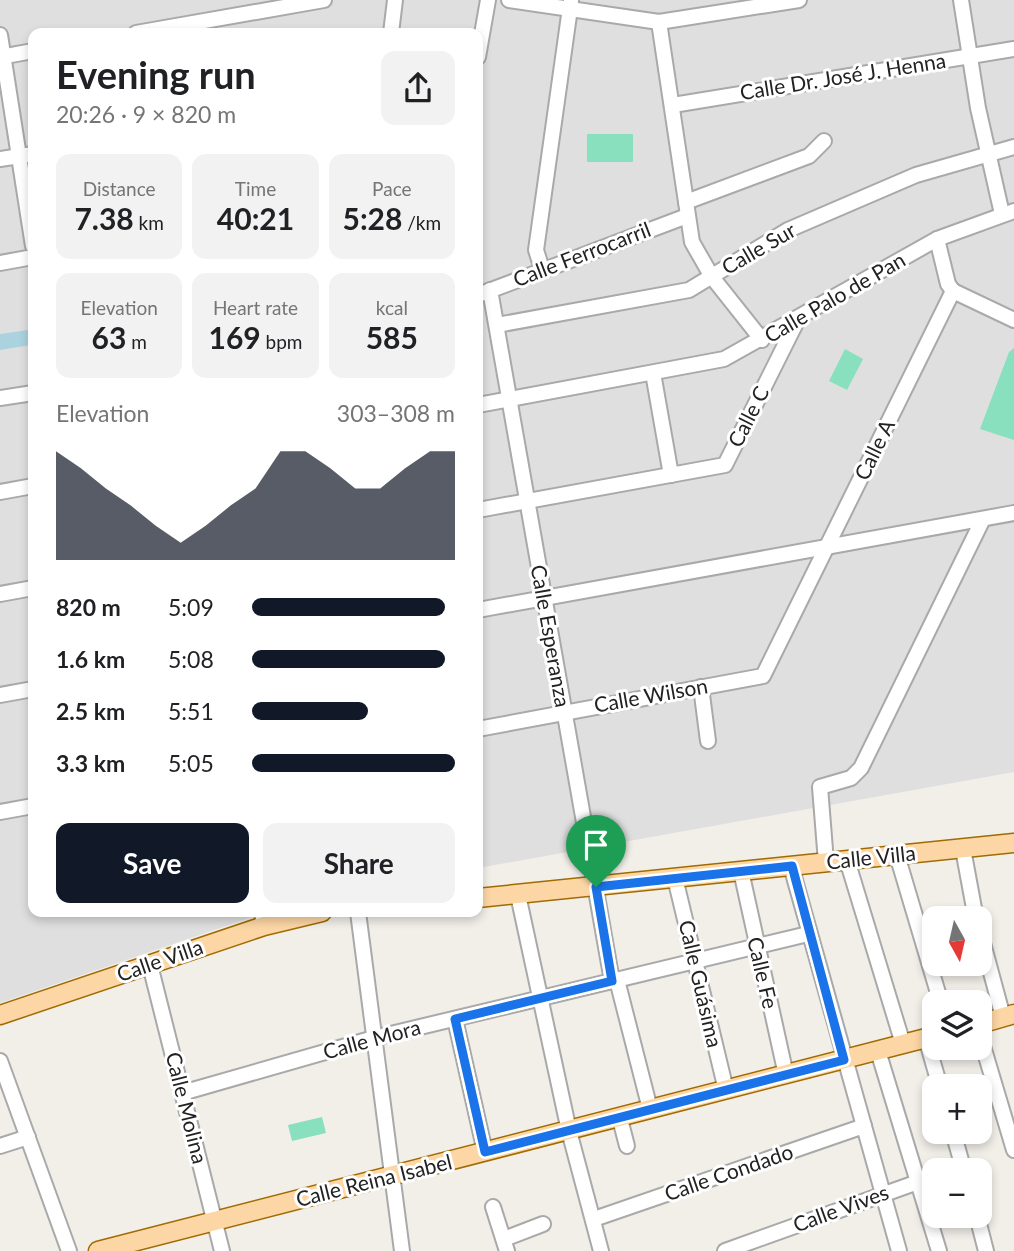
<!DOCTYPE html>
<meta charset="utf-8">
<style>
body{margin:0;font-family:Lato,sans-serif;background:#f2f2f2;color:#202124;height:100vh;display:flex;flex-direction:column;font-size:26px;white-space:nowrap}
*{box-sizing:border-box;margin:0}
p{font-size:23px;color:#757577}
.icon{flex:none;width:38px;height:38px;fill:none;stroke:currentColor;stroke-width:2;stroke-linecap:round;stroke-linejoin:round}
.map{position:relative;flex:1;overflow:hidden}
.sheet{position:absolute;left:28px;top:28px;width:455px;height:889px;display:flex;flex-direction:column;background:#fff;border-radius:14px;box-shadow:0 4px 10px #0003}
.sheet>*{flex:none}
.needle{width:46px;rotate:172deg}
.buttons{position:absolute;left:922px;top:906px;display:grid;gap:14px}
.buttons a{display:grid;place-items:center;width:70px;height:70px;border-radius:14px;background:#fff;box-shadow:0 4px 10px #0003;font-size:35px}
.pin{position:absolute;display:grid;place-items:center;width:60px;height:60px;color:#fff;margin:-72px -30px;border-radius:50% 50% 50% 0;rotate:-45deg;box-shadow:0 0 7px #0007}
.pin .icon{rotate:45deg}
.round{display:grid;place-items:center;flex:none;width:74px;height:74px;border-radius:14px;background:#f2f2f2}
.head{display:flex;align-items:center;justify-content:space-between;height:119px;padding:0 28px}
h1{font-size:38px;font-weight:700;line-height:52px}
.stats{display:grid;grid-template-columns:repeat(3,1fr);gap:10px;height:119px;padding:7px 28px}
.stats div{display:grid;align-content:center;border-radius:14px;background:#f2f2f2;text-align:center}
.stats b{font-size:30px;font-weight:700}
.stats small{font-size:19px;font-weight:400}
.stats p{font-size:19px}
.chart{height:196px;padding:14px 28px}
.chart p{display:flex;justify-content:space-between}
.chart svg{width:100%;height:126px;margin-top:7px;fill:#111827;opacity:.7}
.action{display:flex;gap:14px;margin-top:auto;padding:14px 28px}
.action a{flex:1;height:80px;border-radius:14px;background:#111827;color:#fff;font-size:28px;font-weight:700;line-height:80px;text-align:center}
.action a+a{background:#f2f2f2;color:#202124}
ul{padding:0 28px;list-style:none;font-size:23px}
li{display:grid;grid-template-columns:112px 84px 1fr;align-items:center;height:52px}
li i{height:18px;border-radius:9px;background:#111827}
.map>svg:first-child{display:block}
</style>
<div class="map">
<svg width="1014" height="1251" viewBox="0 0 1014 1251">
<rect width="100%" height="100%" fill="#f2efe9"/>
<polygon fill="#e0dfdf" points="0,0 1014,0 1014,772 478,868 478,33 33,33 33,912 267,912 0,1003"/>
<g fill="#88e0be">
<rect x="587" y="134" width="46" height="28"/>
<polygon points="1014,348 1014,440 980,429 1009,352"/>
<polygon points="845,349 863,359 847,390 829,381"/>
<polygon points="322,1117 326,1133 292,1141 288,1125"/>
</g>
<polygon fill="#aad3df" points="28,330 31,345 0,350 0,334"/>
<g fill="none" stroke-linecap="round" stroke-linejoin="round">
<g stroke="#a9a9a9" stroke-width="18">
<g id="minor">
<polyline points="509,0 659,22 799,0"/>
<polyline points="961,0 978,108 1002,214"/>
<polyline points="659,22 692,242 712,277 762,340"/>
<polyline points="136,33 324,0"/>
<polyline points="391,33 395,0"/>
<polyline points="0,35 33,246"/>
<polyline points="0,57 33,51"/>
<polyline points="478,57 488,0"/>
<polyline points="673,105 1014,49"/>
<polyline points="0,159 33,154"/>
<polyline points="686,202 809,156 824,141"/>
<polyline points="937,239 948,284 953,291"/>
<polyline points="0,263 33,257"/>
<polyline points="542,269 536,250 571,1"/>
<polyline points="490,290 612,981"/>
<polyline points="953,291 1014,320"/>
<polyline points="478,295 687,216"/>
<polyline points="497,325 689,290 788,230 916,175 1014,147"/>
<polyline points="653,373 671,475"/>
<polyline points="0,398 33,393"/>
<polyline points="478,405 724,359 937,239 1014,211"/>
<polyline points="0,492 33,486"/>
<polyline points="478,510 725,465 798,319"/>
<polyline points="0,594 33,588"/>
<polyline points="478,610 1014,513"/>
<polyline points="701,687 708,741"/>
<polyline points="0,695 33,689"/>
<polyline points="478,729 763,676 953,291"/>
<polyline points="0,812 33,806"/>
<polyline points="963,849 976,919"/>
<polyline points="897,855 941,1003"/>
<polyline points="847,860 903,1044"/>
<polyline points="826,862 820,787 851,778 861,768 983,519"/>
<polyline points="791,866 899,1251"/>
<polyline points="741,871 786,1075"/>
<polyline points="675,878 726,1090"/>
<polyline points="518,895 569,1131 601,1251"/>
<polyline points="262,912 264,926"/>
<polyline points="358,912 402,1251"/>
<polyline points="980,932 1003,1017"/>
<polyline points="150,965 222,1251"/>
<polyline points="617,980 650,1109"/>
<polyline points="455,1019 485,1152"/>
<polyline points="980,1036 1014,1150"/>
<polyline points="926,1038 940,1087"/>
<polyline points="878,1051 939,1251"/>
<polyline points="0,1061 69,1251"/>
<polyline points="182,1093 374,1038 808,934"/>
<polyline points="620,1119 627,1146"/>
<polyline points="953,1132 964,1171"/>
<polyline points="0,1146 28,1137"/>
<polyline points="493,1207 507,1251"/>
<polyline points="977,1216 986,1251"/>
<polyline points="594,1219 864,1126"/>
<polyline points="504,1239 543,1224"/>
<polyline points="725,1251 918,1182"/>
</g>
</g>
<g stroke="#a06b00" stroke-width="21">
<g id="major">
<polyline points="478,898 1014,843"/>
<polyline points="0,1015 264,926 322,912"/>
<polyline points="980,1024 1014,1014"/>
<polyline points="98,1251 934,1036"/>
</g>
</g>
<use href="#minor" stroke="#fff" stroke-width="14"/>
<use href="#major" stroke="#fcd6a4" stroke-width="18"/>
</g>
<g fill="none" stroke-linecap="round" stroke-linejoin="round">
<g stroke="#fff" stroke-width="14">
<polygon id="route" points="792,866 844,1060 485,1152 455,1019 612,981 596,887"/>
</g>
<use href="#route" stroke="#1a73e8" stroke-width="9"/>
</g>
<g text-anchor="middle" stroke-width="6" stroke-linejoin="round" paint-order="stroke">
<g font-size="21" fill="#222" stroke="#fff">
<text transform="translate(843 77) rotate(-9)" y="7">Calle Dr. José J. Henna</text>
<text transform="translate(759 249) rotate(-30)" y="7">Calle Sur</text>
<text transform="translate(582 255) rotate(-21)" y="7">Calle Ferrocarril</text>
<text transform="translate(835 298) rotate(-30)" y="7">Calle Palo de Pan</text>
<text transform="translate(749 417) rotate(-63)" y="7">Calle C</text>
<text transform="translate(875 450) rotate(-64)" y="7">Calle A</text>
<text transform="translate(550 636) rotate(80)" y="7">Calle Esperanza</text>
<text transform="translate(651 696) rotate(-10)" y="7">Calle Wilson</text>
<text transform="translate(871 858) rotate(-6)" y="7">Calle Villa</text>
<text transform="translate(160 961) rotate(-19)" y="7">Calle Villa</text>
<text transform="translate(762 973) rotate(77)" y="7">Calle Fe</text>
<text transform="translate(700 984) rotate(77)" y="7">Calle Guásima</text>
<text transform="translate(372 1040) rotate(-15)" y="7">Calle Mora</text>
<text transform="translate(186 1108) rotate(76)" y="7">Calle Molina</text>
<text transform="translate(729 1173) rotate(-19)" y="7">Calle Condado</text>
<text transform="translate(374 1181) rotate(-14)" y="7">Calle Reina Isabel</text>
<text transform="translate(841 1209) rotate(-20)" y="7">Calle Vives</text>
</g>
</g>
</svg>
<div class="buttons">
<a><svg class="needle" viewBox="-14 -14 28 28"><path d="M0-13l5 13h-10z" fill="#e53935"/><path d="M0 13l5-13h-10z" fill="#757577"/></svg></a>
<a><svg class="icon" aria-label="layers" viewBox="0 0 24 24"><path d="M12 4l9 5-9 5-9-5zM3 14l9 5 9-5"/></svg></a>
<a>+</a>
<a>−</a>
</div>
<div class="pin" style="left:596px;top:887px;background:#1e9e55"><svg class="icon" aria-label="arrive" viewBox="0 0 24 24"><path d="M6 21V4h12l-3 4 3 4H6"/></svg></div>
<section class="sheet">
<div class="head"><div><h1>Evening run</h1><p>20:26 · 9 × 820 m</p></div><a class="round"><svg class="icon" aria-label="share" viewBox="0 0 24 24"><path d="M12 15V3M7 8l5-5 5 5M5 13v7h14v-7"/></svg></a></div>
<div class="stats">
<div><p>Distance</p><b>7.38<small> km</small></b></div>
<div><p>Time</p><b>40:21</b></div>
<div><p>Pace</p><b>5:28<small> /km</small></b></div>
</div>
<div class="stats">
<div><p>Elevation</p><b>63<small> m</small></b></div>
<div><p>Heart rate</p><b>169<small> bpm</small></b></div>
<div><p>kcal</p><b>585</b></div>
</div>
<div class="chart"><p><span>Elevation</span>303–308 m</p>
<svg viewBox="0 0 160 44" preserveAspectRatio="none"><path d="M0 44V6L10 12L20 19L30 25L40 32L50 38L60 32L70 25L80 19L90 6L100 6L110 12L120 19L130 19L140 12L150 6L160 6V44z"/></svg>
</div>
<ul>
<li><b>820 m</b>5:09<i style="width:95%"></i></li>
<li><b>1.6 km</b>5:08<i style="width:95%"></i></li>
<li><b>2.5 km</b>5:51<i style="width:57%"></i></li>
<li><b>3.3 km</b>5:05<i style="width:100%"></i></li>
</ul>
<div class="action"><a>Save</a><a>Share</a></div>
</section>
</div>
